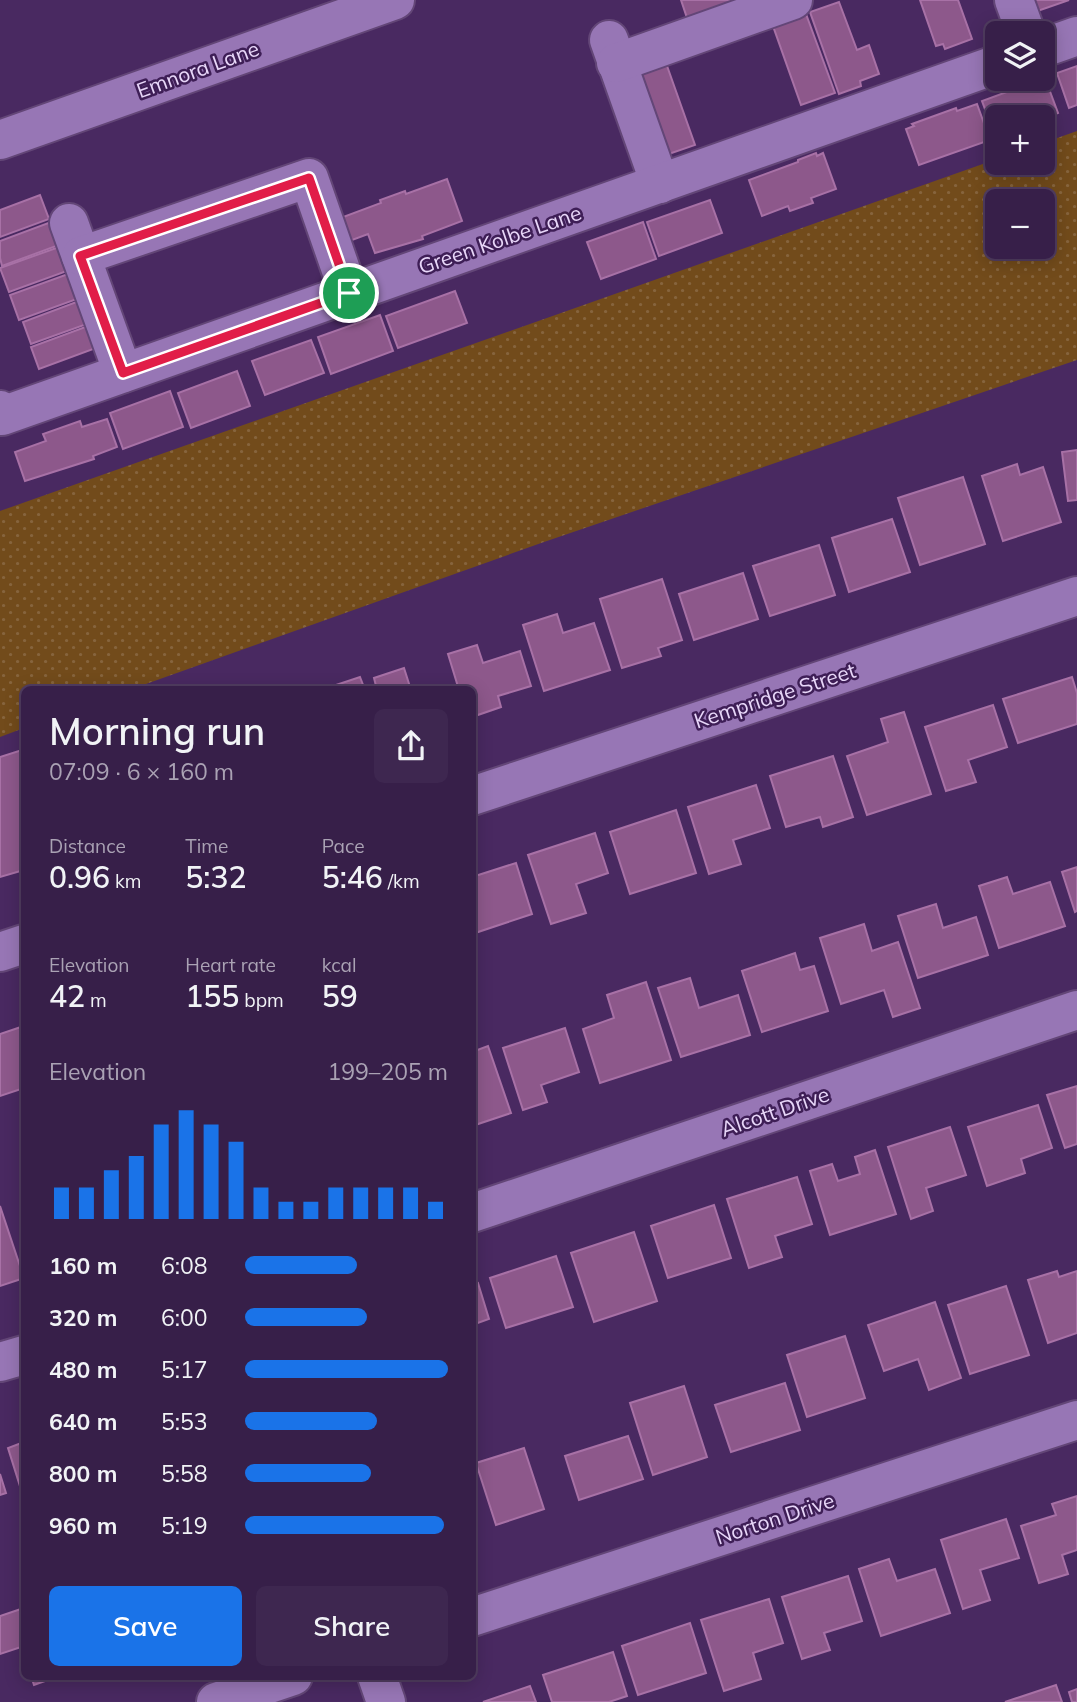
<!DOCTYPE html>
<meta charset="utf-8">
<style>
body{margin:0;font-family:Mulish,sans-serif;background:#3e2750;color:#f1f3f6;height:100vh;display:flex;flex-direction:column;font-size:26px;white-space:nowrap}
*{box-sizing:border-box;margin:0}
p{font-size:23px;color:#aaa2b4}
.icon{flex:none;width:38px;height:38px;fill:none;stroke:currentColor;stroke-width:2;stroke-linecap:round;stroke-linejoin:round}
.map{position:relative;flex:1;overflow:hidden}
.details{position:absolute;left:21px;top:686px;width:455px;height:994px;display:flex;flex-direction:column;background:#371f49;border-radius:10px;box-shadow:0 4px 18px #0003,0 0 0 2px #513d61}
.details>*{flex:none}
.buttons{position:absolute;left:985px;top:21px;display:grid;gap:14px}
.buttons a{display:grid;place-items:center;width:70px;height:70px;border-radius:10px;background:#371f49;box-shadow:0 4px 18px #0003,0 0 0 2px #513d61;font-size:35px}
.pin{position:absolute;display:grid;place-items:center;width:60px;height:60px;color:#fff;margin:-30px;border:4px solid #fff;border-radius:50%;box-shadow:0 2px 7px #0007}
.round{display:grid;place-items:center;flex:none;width:74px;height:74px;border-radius:10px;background:#3e2750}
.overview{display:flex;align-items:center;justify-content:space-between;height:119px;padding:0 28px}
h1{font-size:38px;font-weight:600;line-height:52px}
.figures{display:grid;grid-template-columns:repeat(3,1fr);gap:10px;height:119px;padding:7px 28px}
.figures div{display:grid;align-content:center}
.figures b{font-size:30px;font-weight:600}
.figures small{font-size:19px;font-weight:400}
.figures p{font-size:19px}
.chart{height:196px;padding:14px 28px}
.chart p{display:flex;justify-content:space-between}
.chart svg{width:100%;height:126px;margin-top:7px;stroke:#1a73e8;stroke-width:6}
.action{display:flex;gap:14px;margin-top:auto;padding:14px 28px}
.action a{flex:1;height:80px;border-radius:10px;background:#1a73e8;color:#fff;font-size:28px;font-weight:600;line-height:80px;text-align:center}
.action a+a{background:#3e2750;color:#f1f3f6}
ul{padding:0 28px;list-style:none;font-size:23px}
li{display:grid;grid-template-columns:112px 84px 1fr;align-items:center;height:52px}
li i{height:18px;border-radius:9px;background:#1a73e8}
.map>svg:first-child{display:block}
</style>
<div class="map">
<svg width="1077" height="1702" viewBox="0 0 1077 1702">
<defs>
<pattern id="grass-dots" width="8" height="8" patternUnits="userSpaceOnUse" patternTransform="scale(1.75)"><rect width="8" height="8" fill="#724b1b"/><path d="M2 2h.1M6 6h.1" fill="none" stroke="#86643d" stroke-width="1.8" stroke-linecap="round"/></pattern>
</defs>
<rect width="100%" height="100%" fill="#492961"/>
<path fill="url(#grass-dots)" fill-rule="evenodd" d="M1077 131V360L544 542 132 689 24 690V728L0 737V511L997 159 998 163H1043V143ZM998 201H1043V247H998Z"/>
<g fill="#8d588b" stroke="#a871a6" stroke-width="2">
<polygon points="681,0 756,0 689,24"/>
<polygon points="920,0 958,0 972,39 945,49 943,44 936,46"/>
<polygon points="1020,0 1069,0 1026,15"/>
<polygon points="839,2 857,50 869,45 879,74 860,81 861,86 839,94 810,12"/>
<polygon points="806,14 835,93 801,105 773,26"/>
<polygon points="666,63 695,145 663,156 633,74"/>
<polygon points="1077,66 1077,105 1069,108 1057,73"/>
<polygon points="1045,78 1058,113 1043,119 998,117 998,135 995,136 982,101"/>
<polygon points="977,104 990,140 919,165 906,129 914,126 912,124 956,108 957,111"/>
<polygon points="816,153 817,156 823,153 836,189 811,198 813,203 790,211 788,206 762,216 749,180 798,162 798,160"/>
<polygon points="447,179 462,221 422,236 423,239 375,253 368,234 344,243 335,220 381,203 380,200 405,191 406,194"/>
<polygon points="40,195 49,219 0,237 0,210"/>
<polygon points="710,200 722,233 659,256 647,222"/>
<polygon points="51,222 59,245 2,266 0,258 0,241"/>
<polygon points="643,222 656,259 601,279 587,242"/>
<polygon points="59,247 67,271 9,292 0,268"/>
<polygon points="68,274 77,299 19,320 10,295"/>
<polygon points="455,291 467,323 398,348 386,316"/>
<polygon points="79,301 87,324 31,344 23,322"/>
<polygon points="380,315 393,351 331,374 318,337"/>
<polygon points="88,326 96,348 39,369 31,347"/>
<polygon points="311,340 324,373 265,395 252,361"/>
<polygon points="237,371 250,406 191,428 178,393"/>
<polygon points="170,391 183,427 123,449 110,413"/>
<polygon points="107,419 117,447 93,456 94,459 25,481 15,452 46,441 43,434 80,421 82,427"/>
<polygon points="1077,450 1077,500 1068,501 1062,452"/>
<polygon points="1017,464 1020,475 1043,467 1061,522 1003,541 982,476"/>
<polygon points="963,477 985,544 920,565 898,498"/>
<polygon points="892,519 910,572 849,592 832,538"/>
<polygon points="819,545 835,595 770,616 753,566"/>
<polygon points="743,573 758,619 694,640 679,594"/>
<polygon points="662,579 682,640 658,648 661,656 622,668 600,599"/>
<polygon points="557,614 563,633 594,623 610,670 544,691 523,625"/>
<polygon points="477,645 483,663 520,651 531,686 498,696 501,707 472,717 472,690 459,690 448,654"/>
<polygon points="404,668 411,690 377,690 374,678"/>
<polygon points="360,677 365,690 321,690"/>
<polygon points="1072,677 1077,693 1077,724 1018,743 1003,699"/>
<polygon points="993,705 1007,747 968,760 976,782 946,791 925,727"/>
<polygon points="904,712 931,794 867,815 847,756 888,742 881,719"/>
<polygon points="22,750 24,759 24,870 0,877 0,757"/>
<polygon points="833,756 853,817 823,827 820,817 786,827 770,776"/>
<polygon points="756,785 770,828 733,840 741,864 709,874 688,807"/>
<polygon points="676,810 696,873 630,894 610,832"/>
<polygon points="595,833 608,873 576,884 586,913 551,924 528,855"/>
<polygon points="516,863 532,914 472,934 472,877"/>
<polygon points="1077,867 1077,911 1075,912 1062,872"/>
<polygon points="1007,877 1013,894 1050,882 1065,926 999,948 979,886"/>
<polygon points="936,904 943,928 976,917 988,955 918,978 898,916"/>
<polygon points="864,924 872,951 898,942 920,1008 893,1017 884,990 841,1004 820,938"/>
<polygon points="795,953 800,970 814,966 828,1011 762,1032 742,971"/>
<polygon points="690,978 699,1008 738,995 750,1035 681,1057 658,988"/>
<polygon points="646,982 671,1060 600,1083 583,1029 614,1018 607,995"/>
<polygon points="24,1026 24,1088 0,1096 0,1034"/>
<polygon points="565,1028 579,1072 541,1085 547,1102 523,1110 503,1048"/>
<polygon points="488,1046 511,1113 472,1126 472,1052"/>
<polygon points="1077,1086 1077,1144 1065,1148 1047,1095"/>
<polygon points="1038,1105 1052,1148 1021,1159 1025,1173 987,1186 968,1127"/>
<polygon points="950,1127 966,1175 926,1188 933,1211 911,1219 888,1147"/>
<polygon points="875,1150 896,1214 830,1235 810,1171 832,1164 838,1181 860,1174 855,1157"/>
<polygon points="797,1177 812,1224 775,1236 782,1257 749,1268 727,1199"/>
<polygon points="714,1205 731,1258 668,1278 651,1226"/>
<polygon points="0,1206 24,1278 0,1286"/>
<polygon points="634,1232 657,1301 594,1322 571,1253"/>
<polygon points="556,1256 573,1307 506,1328 490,1278"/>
<polygon points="1057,1271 1059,1277 1077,1271 1077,1333 1048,1343 1028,1280"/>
<polygon points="478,1283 489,1319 472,1325 472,1285"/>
<polygon points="1006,1286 1029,1355 970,1374 948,1305"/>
<polygon points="935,1302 961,1378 929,1390 918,1359 884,1371 868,1325"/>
<polygon points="845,1336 865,1398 807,1417 787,1355"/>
<polygon points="785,1383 800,1430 731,1452 715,1405"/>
<polygon points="684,1386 707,1457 653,1475 630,1403"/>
<polygon points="628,1436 643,1479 579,1500 565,1456"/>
<polygon points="24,1442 24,1499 8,1448"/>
<polygon points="524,1448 544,1509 496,1525 476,1463"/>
<polygon points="0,1474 6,1493 0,1495"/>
<polygon points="1077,1496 1077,1550 1062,1555 1068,1574 1039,1583 1021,1526 1056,1515 1052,1504"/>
<polygon points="1006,1519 1019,1558 980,1570 990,1600 963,1609 941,1540"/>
<polygon points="889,1559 897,1581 935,1569 950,1613 881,1636 859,1569"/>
<polygon points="848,1576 862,1621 824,1633 830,1650 802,1659 782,1597"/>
<polygon points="769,1599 783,1643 753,1653 761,1679 724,1691 701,1620"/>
<polygon points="24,1608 24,1656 21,1647 0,1654 0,1616"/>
<polygon points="690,1623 706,1673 638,1695 622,1646"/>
<polygon points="613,1652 627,1696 609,1702 552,1702 543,1675"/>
<polygon points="31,1676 59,1676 34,1685"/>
<polygon points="1056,1685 1062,1702 1005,1702"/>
<polygon points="530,1686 536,1702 483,1702"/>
<polygon points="1077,1689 1077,1702 1072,1702 1069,1692"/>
</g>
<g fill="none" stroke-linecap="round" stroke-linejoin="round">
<g stroke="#634677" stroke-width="42">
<g id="minor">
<polyline points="1014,0 1026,33"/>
<polyline points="609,40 660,184"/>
<polyline points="1043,48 1077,36"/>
<polyline points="616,63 793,0"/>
<polyline points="0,140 395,0"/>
<polyline points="69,223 123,373"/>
<polyline points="81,256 309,178 349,293"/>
<polyline points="0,410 2,416 998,64"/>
<polyline points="472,796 1077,596"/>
<polyline points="0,952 24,944"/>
<polyline points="472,1213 1077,1010"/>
<polyline points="0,1362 24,1355"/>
<polyline points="472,1617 1077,1420"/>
<polyline points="377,1676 386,1702"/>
<polyline points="216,1702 293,1676"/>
</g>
</g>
<use href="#minor" stroke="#9776b5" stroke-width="38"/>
</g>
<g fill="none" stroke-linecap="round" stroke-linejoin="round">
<g stroke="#fff" stroke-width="14">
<polygon id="route" points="309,178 349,293 123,373 80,256"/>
</g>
<use href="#route" stroke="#e11d48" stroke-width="9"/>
</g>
<g text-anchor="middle" stroke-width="5" stroke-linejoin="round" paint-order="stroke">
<g font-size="21" fill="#e8d7f9" stroke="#3e1e56">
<text transform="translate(198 70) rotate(-20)" y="7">Emnora Lane</text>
<text transform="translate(500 240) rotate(-19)" y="7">Green Kolbe Lane</text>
<text transform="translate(775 696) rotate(-18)" y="7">Kempridge Street</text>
<text transform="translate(775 1112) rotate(-19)" y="7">Alcott Drive</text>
<text transform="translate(775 1519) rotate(-18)" y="7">Norton Drive</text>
</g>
</g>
</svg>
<div class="buttons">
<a><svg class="icon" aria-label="layers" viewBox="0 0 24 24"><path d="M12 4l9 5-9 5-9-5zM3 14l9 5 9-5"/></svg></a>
<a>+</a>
<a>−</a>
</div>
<div class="pin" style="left:349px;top:293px;background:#1e9e55"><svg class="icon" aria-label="arrive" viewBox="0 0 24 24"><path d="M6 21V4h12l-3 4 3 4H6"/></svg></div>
<section class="details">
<div class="overview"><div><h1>Morning run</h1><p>07:09 · 6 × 160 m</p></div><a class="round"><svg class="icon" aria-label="share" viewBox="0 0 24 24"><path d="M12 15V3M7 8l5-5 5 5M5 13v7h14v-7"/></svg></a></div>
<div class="figures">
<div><p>Distance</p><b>0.96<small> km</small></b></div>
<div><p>Time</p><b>5:32</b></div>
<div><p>Pace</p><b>5:46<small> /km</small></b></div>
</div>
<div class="figures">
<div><p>Elevation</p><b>42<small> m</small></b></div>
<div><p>Heart rate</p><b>155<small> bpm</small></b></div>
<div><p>kcal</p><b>59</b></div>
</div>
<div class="chart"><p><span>Elevation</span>199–205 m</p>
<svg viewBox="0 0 160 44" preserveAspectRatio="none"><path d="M5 44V33M15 44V33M25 44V27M35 44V22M45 44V11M55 44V6M65 44V11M75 44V17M85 44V33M95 44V38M105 44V38M115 44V33M125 44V33M135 44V33M145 44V33M155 44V38"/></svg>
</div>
<ul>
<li><b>160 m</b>6:08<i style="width:55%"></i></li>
<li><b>320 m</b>6:00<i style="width:60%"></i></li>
<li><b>480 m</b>5:17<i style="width:100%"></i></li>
<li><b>640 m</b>5:53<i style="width:65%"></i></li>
<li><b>800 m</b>5:58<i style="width:62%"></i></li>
<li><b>960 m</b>5:19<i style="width:98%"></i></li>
</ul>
<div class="action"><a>Save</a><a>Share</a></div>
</section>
</div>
